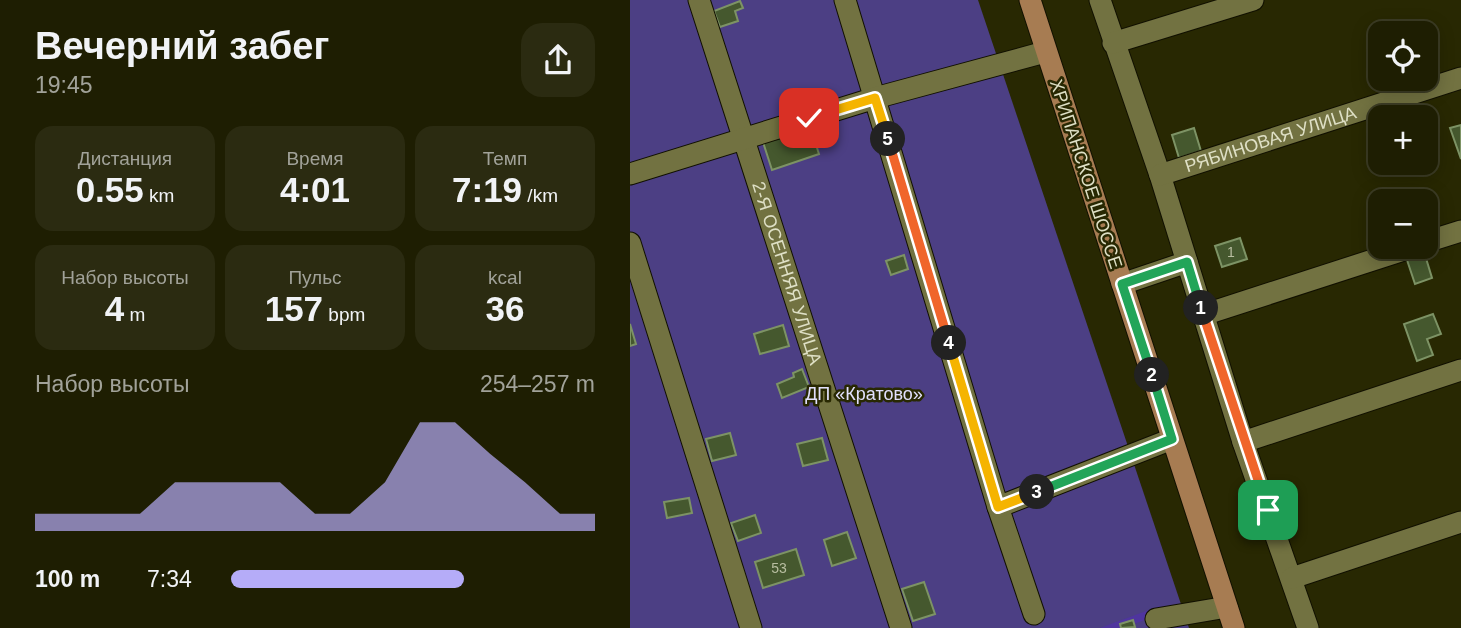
<!DOCTYPE html>
<html lang="ru">
<meta charset="utf-8">
<style>
body{margin:0;font-family:Arial,sans-serif;background:#2b2b11;color:#f1f3f6;height:100vh;display:flex;flex-direction:column;font-size:26px;white-space:nowrap}
*{box-sizing:border-box;margin:0}
p{font-size:23px;color:#a1a299}
.icon{flex:none;width:38px;height:38px;fill:none;stroke:currentColor;stroke-width:2;stroke-linecap:round;stroke-linejoin:round}
.map{position:relative;flex:1;overflow:hidden}
.side{display:flex;flex-direction:column;background:#1e1e02;width:630px}
.side>*{flex:none}
.fabs{position:absolute;left:738px;top:21px;display:grid;gap:14px}
.fabs a{display:grid;place-items:center;width:70px;height:70px;border-radius:14px;background:#1e1e02;box-shadow:0 4px 18px #0003,0 0 0 2px #3c3c24;font-size:35px}
.pin{position:absolute;display:grid;place-items:center;width:60px;height:60px;color:#fff;margin:-30px;border-radius:14px;box-shadow:0 4px 10px #0006}
.km{position:absolute;width:35px;height:35px;margin:-18px;border-radius:50%;background:#222;color:#fff;font-size:19px;line-height:35px;text-align:center}
.round{display:grid;place-items:center;flex:none;width:74px;height:74px;border-radius:21px;background:#2b2b11}
.overview{display:flex;align-items:center;justify-content:space-between;height:119px;padding:0 35px}
h1{font-size:38px;font-weight:700;line-height:52px}
.figures{display:grid;grid-template-columns:repeat(3,1fr);gap:10px;height:119px;padding:7px 35px}
.figures div{display:grid;align-content:center;border-radius:18px;background:#2b2b11;text-align:center}
.figures b{font-size:35px;font-weight:700}
.figures small{font-size:19px;font-weight:400}
.figures p{font-size:19px}
.chart{height:196px;padding:14px 35px}
.chart p{display:flex;justify-content:space-between}
.chart svg{width:100%;height:126px;margin-top:7px;fill:#b5acf8;opacity:.7}
ul{padding:0 35px;list-style:none;font-size:23px}
li{display:grid;grid-template-columns:112px 84px 1fr;align-items:center;height:52px}
li i{height:18px;border-radius:9px;background:#b5acf8}
main{display:flex;flex:1;min-height:0}
.map>svg:first-child{display:block}
</style>
<main>
<section class="side">
<div class="overview"><div><h1>Вечерний забег</h1><p>19:45</p></div><a class="round"><svg class="icon" aria-label="share" viewBox="0 0 24 24"><path d="M12 15V3M7 8l5-5 5 5M5 13v7h14v-7"/></svg></a></div>
<div class="figures">
<div><p>Дистанция</p><b>0.55<small> km</small></b></div>
<div><p>Время</p><b>4:01</b></div>
<div><p>Темп</p><b>7:19<small> /km</small></b></div>
</div>
<div class="figures">
<div><p>Набор высоты</p><b>4<small> m</small></b></div>
<div><p>Пульс</p><b>157<small> bpm</small></b></div>
<div><p>kcal</p><b>36</b></div>
</div>
<div class="chart"><p><span>Набор высоты</span>254–257 m</p>
<svg viewBox="0 0 160 44" preserveAspectRatio="none"><path d="M0 44V38L10 38L20 38L30 38L40 27L50 27L60 27L70 27L80 38L90 38L100 27L110 6L120 6L130 17L140 27L150 38L160 38V44z"/></svg>
</div>
<ul>
<li><b>100 m</b>7:34<i style="width:64%"></i></li>
</ul>
</section>
<div class="map">
<svg width="831" height="628" viewBox="0 0 831 628">
<rect width="100%" height="100%" fill="#282802"/>
<polygon fill="#4c3f84" points="0,0 348,0 559,628 0,628"/>
<polygon fill="#4f359e" points="530,606 525,616 504,624 503,620 490,624 491,628 470,628"/>
<g fill="#45582e" stroke="#7d9365" stroke-width="2">
<polygon points="110,1 113,8 105,11 108,21 90,27 84,11"/>
<polygon points="179,123 189,154 142,170 132,139"/>
<polygon points="831,125 831,159 820,128"/>
<polygon points="564,128 571,151 549,158 542,135"/>
<polygon points="610,238 617,259 592,267 585,246"/>
<polygon points="274,255 278,269 261,275 256,261"/>
<polygon points="795,255 802,278 785,284 777,260"/>
<polygon points="803,314 811,334 797,339 803,355 787,361 774,324"/>
<polygon points="0,324 6,344 0,346"/>
<polygon points="153,325 159,346 130,354 124,334"/>
<polygon points="172,369 179,387 152,398 147,384 164,377 163,373"/>
<polygon points="100,433 106,455 82,461 76,439"/>
<polygon points="192,438 198,460 173,466 167,444"/>
<polygon points="59,498 62,513 37,518 34,502"/>
<polygon points="125,515 131,533 108,541 101,523"/>
<polygon points="217,532 226,558 202,566 194,540"/>
<polygon points="166,549 174,575 133,588 125,562"/>
<polygon points="294,582 305,614 283,621 272,589"/>
<polygon points="503,620 505,627 491,628 490,624"/>
</g>
<g fill="none" stroke-linecap="round" stroke-linejoin="round">
<g stroke="#111000" stroke-width="23">
<g id="minor">
<path id="s1" d="M69 0 271 628"/>
<polyline points="215,0 368,507 404,614"/>
<polyline points="470,0 530,175 613,442 678,628"/>
<polyline points="483,43 623,0"/>
<polyline points="0,174 245,98 415,52"/>
<path id="s2" d="M530 175 831 78"/>
<polyline points="796,242 831,231"/>
<polyline points="0,243 121,628"/>
<polyline points="492,284 557,262"/>
<polyline points="573,315 783,247"/>
<polyline points="613,442 831,370"/>
<polyline points="368,507 542,439"/>
<polyline points="662,578 831,522"/>
<polyline points="526,619 597,607"/>
</g>
</g>
<g stroke="#111000" stroke-width="23">
<polyline id="major" points="400,0 604,628"/>
</g>
<use href="#minor" stroke="#727241" stroke-width="21"/>
<use href="#major" stroke="#a77c52" stroke-width="21"/>
</g>
<g fill="none" stroke-linecap="round" stroke-linejoin="round">
<g stroke="#fff" stroke-width="14">
<polyline id="split-1" points="571,308 638,510"/>
</g>
<g stroke="#fff" stroke-width="14">
<polyline id="split-2" points="522,375 492,284 557,262 571,308"/>
</g>
<g stroke="#fff" stroke-width="14">
<polyline id="split-3" points="407,492 542,439 522,375"/>
</g>
<g stroke="#fff" stroke-width="14">
<polyline id="split-4" points="319,343 368,507 407,492"/>
</g>
<g stroke="#fff" stroke-width="14">
<polyline id="split-5" points="258,139 319,343"/>
</g>
<g stroke="#fff" stroke-width="14">
<polyline id="split-6" points="179,118 245,98 258,139"/>
</g>
<use href="#split-1" stroke="#f0652b" stroke-width="9"/>
<use href="#split-2" stroke="#22a559" stroke-width="9"/>
<use href="#split-3" stroke="#22a559" stroke-width="9"/>
<use href="#split-4" stroke="#f5b400" stroke-width="9"/>
<use href="#split-5" stroke="#f0652b" stroke-width="9"/>
<use href="#split-6" stroke="#f5b400" stroke-width="9"/>
</g>
<g text-anchor="middle" stroke-width="5" stroke-linejoin="round" paint-order="stroke">
<g font-size="14" fill="#b8bea0">
<text x="601" y="257">1</text>
<text x="149" y="573">53</text>
</g>
<g font-size="18" fill="#dfe0c6" stroke="#282802">
<text dy="6" stroke="none"><textPath href="#s2" startOffset="116">РЯБИНОВАЯ УЛИЦА</textPath></text>
<text transform="translate(456 174) rotate(72)" y="6">ХРИПАНСКОЕ ШОССЕ</text>
<text dy="6" stroke="none"><textPath href="#s1" startOffset="287">2-Я ОСЕННЯЯ УЛИЦА</textPath></text>
</g>
<g font-size="18" fill="#e2e0fd" stroke="#282802">
<text x="234" y="400">ДП «Кратово»</text>
</g>
</g>
</svg>
<div class="fabs">
<a><svg class="icon" aria-label="locate" viewBox="0 0 24 24"><circle cx="12" cy="12" r="6"/><path d="M12 2v4M12 18v4M2 12h4M18 12h4"/></svg></a>
<a>+</a>
<a>−</a>
</div>
<div class="pin" style="left:638px;top:510px;background:#1e9e55"><svg class="icon" aria-label="arrive" viewBox="0 0 24 24"><path d="M6 21V4h12l-3 4 3 4H6"/></svg></div>
<div class="pin" style="left:179px;top:118px;background:#d93025"><svg class="icon" aria-label="check" viewBox="0 0 24 24"><path d="M5 12l5 5 9-10"/></svg></div>
<b class="km" style="left:571px;top:308px">1</b>
<b class="km" style="left:522px;top:375px">2</b>
<b class="km" style="left:407px;top:492px">3</b>
<b class="km" style="left:319px;top:343px">4</b>
<b class="km" style="left:258px;top:139px">5</b>
</div>
</main>
